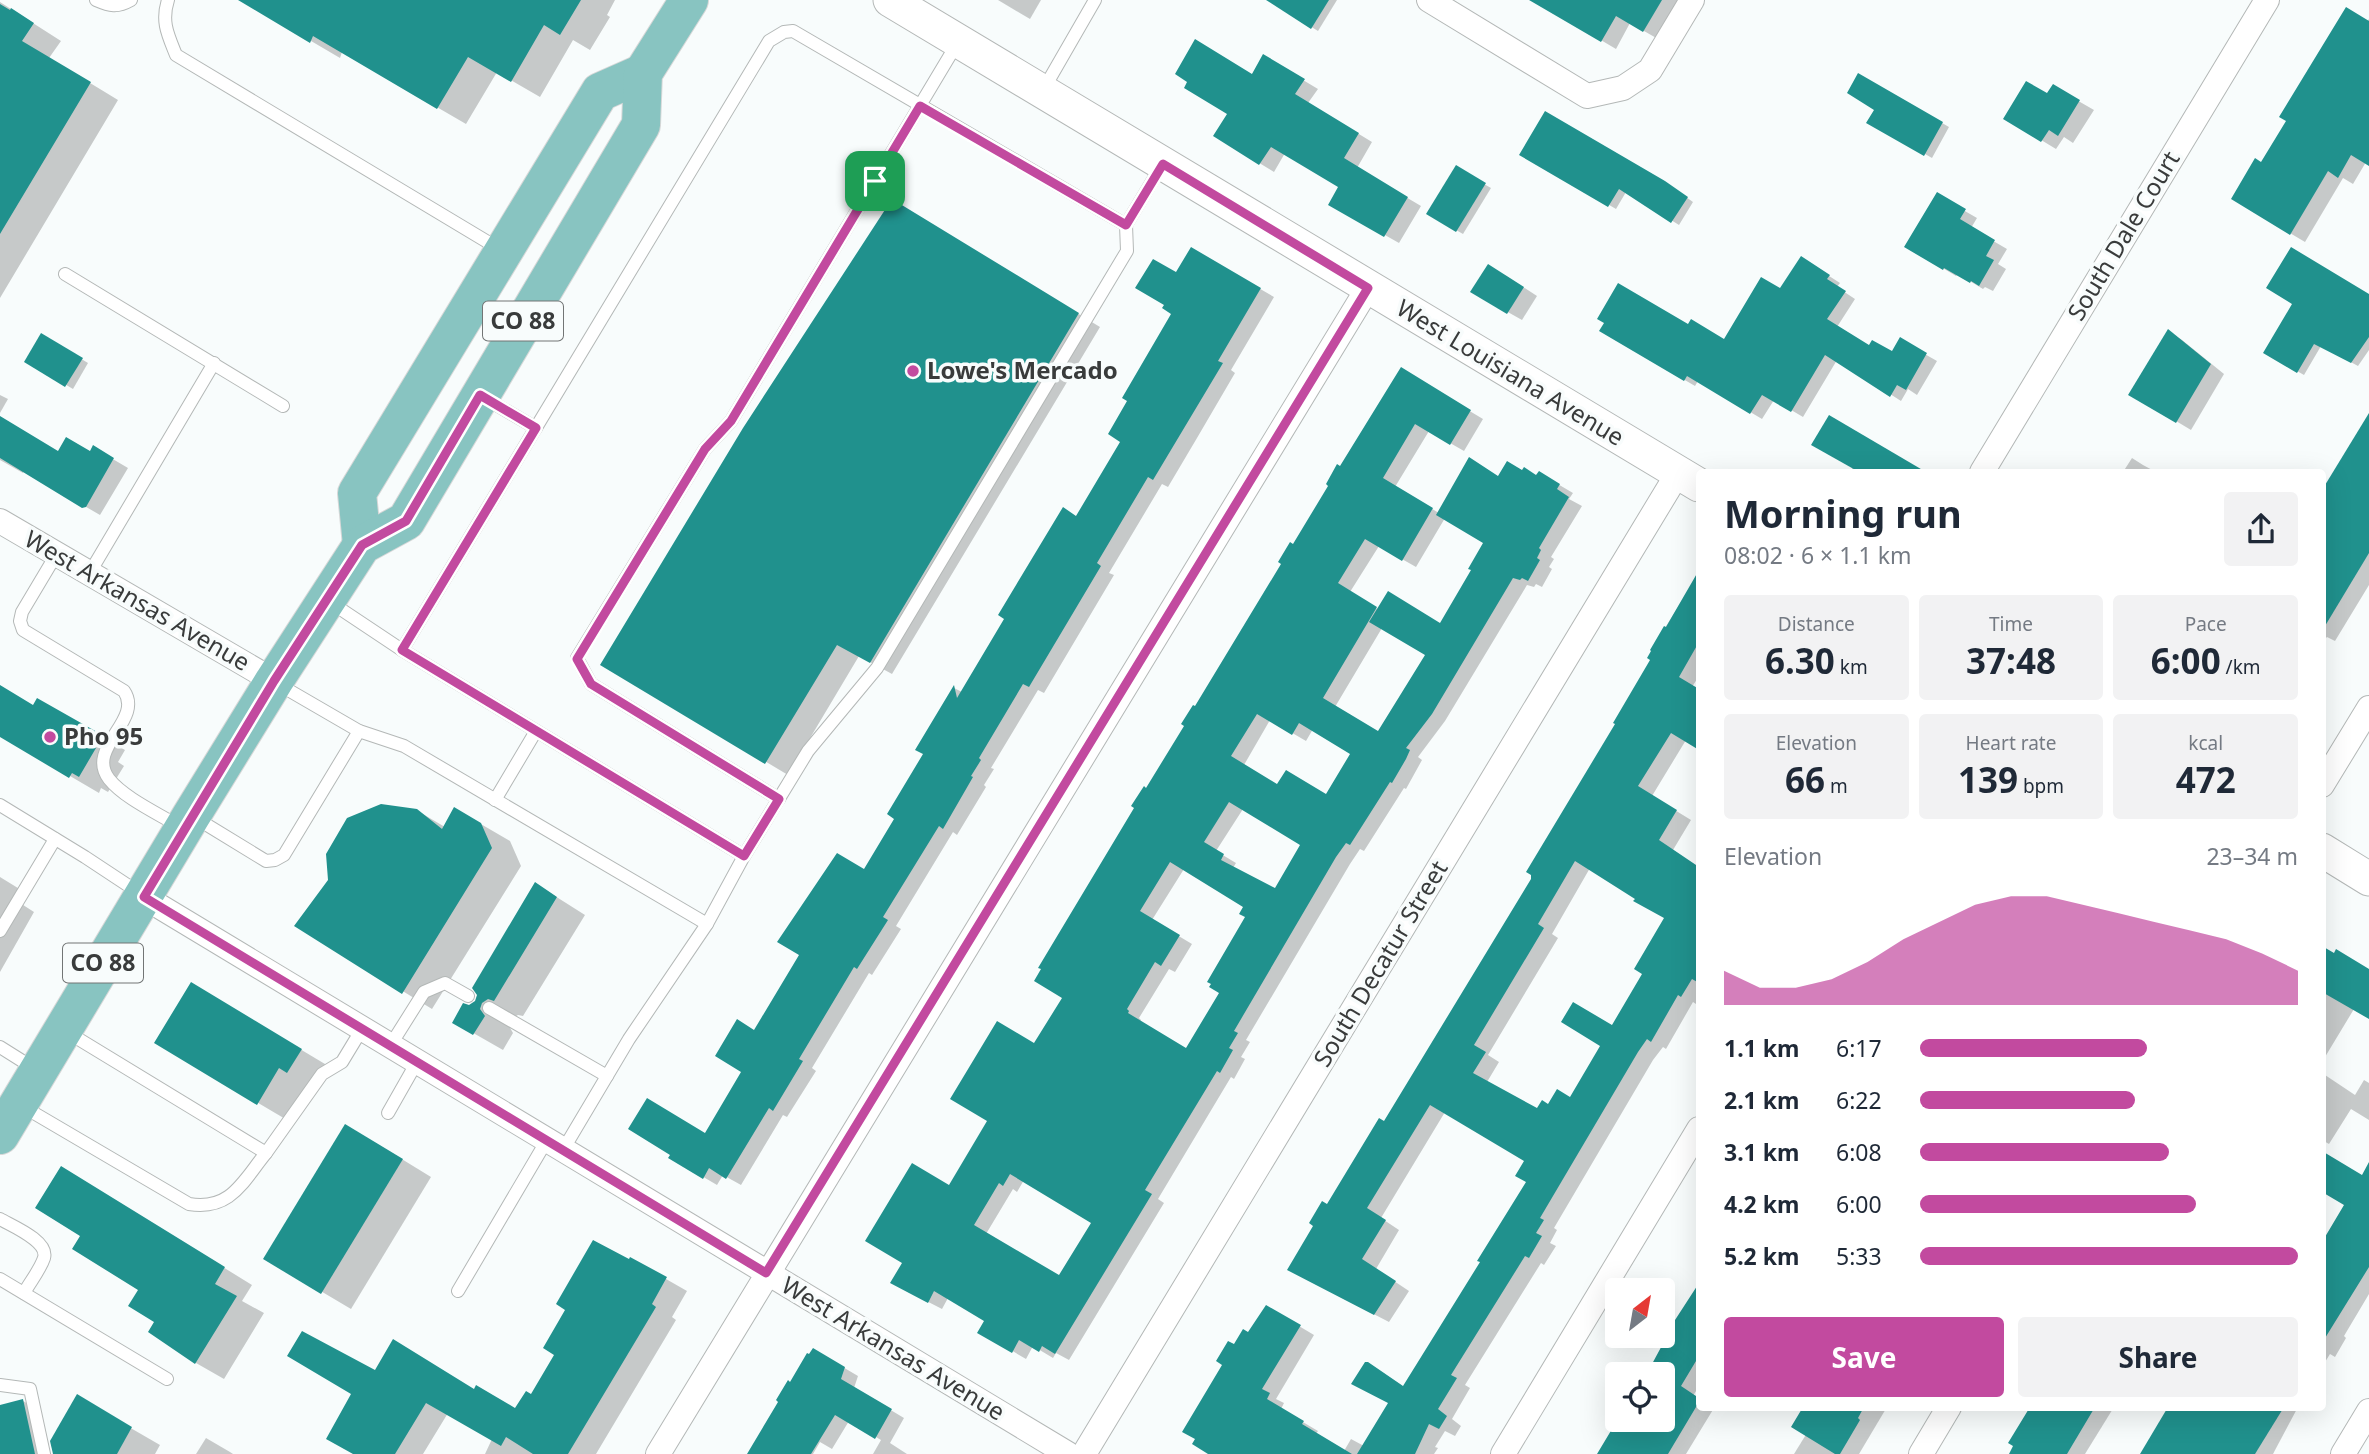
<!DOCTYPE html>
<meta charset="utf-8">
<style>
body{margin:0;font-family:"Noto Sans",sans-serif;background:#f2f2f3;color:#1f2937;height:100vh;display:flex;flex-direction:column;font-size:26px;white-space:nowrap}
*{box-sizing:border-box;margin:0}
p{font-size:23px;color:#747a83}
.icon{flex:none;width:38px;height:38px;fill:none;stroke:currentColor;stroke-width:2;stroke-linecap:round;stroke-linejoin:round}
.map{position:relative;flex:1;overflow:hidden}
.sheet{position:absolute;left:1696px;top:469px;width:630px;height:942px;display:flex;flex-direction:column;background:#fff;border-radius:7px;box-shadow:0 7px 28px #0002}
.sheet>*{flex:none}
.needle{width:46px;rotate:31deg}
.fabs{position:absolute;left:1605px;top:1278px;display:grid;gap:14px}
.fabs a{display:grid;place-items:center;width:70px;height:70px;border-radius:7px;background:#fff;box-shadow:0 7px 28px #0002;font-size:35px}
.pin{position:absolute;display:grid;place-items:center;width:60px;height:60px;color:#fff;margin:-30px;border-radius:14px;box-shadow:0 4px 10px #0006}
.round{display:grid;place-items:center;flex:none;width:74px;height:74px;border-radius:7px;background:#f2f2f3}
.overview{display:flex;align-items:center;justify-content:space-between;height:119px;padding:0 28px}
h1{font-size:38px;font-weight:700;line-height:52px}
.figures{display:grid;grid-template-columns:repeat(3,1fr);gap:10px;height:119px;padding:7px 28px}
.figures div{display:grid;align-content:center;border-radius:7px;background:#f2f2f3;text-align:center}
.figures b{font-size:35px;font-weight:700}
.figures small{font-size:19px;font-weight:400}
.figures p{font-size:19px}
.chart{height:196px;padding:14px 28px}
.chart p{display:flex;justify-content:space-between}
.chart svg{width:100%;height:126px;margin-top:7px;fill:#c24a9f;opacity:.7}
.action{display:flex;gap:14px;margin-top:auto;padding:14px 28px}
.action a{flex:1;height:80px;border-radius:7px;background:#c24a9f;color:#fff;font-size:28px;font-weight:700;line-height:80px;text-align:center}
.action a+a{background:#f2f2f3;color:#1f2937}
ul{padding:0 28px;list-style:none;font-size:23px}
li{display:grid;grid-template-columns:112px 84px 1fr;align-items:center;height:52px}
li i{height:18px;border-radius:9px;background:#c24a9f}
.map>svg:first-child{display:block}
</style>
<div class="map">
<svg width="2369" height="1454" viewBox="0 0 2369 1454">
<rect width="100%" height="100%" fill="#f8fcfc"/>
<g fill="#0003" fill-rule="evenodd">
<polygon points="241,0 615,0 607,15 610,17 590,50 573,40 540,97 497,72 466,124 342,52 340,58"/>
<polygon points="998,0 1041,0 1030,19"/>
<polygon points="1290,0 1337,0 1318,31 1284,10"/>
<polygon points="1533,0 1681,0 1658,39 1630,23 1616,49"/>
<polygon points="0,2 61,41 49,58 118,100 0,298"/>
<polygon points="2369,19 2369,164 2366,162 2353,184 2343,178 2305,242 2233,199 2262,164"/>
<polygon points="1263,56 1318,89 1308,103 1372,142 1357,168 1421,206 1399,243 1330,204 1341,187 1285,153 1274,172 1215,136"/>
<polygon points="1859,75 1949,127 1932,158 1869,122 1876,109"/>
<polygon points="2054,87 2094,110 2073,143 2064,137 2056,149 2005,118 2048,96"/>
<polygon points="1522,154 1672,187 1693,202 1679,225 1626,192 1616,209"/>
<polygon points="1456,168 1491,188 1463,234 1428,214"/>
<polygon points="1937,195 1977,218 1971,228 2007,249 1998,264 2006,269 1993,291 1985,287 1983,289 1958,274 1956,276 1906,246"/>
<polygon points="914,214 1100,327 892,674 859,656 788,775 603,664"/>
<polygon points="1191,249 1274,297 1231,370 1235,373 1197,438 1168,487 1162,484 1109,573 1114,575 1044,693 1038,690 991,768 994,769 984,785 986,787 957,835 953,832 896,926 901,929 872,975 869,973 812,1068 816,1071 787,1117 783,1115 741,1185 723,1175 717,1185 671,1158 706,1135 743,1072 755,1032 864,871 896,818 954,688 962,692 1077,518 1122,441 1174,313 1176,274"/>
<polygon points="1812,265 1840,283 1837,287 1855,299 1837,327 1870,347 1892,353 1900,340 1937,361 1917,395 1908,389 1901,401 1837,360 1803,417 1774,400 1762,419 1698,381 1695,386 1601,331 1688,326 1725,342"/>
<polygon points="1503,274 1537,296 1522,320 1472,292"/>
<polygon points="2369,296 2369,350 2358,366 2321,346 2304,375 2269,355"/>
<polygon points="2168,331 2182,340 2224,374 2191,430 2131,394"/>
<polygon points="42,335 88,363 73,389 26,361"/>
<path d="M1401 370 1483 419 1464 451 1429 431 1395 487 1439 513 1499 477 1523 472 1537 477 1539 473 1573 493 1569 499 1582 506 1551 557 1554 559 1549 567 1552 569 1542 587 1536 584 1534 587 1527 585 1445 721 1418 757 1422 760 1406 789 1404 788 1364 851 1360 849 1350 864 1246 1040 1250 1042 1241 1057 1245 1059 1234 1079 1231 1077 1158 1199 1164 1203 1069 1360 1056 1353 1053 1358 1033 1346 1026 1359 980 1332 987 1321 948 1298 942 1309 905 1290 950 1187 1064 997 1147 790ZM1445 518 1485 542 1473 570 1441 625 1379 610 1350 592 1379 546 1416 567ZM1382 628 1427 655 1379 733 1335 707ZM1270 720 1306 741 1313 729 1352 753 1327 796 1278 786 1244 765ZM1243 809 1303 845 1276 891 1233 868 1236 863 1216 851ZM1184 869 1245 907 1247 917 1221 992 1187 1050 1140 1022 1141 1020 1139 1018 1169 969 1175 972 1192 944 1152 920ZM1024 1180 1093 1222 1060 1277 986 1234 1013 1189 1017 1192Z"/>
<polygon points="0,395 8,399 0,413"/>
<polygon points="0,417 59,453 90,453 94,448 128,468 100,515 24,471 23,473 0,460"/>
<polygon points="2369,417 2369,585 2335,641 2327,637 2322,642 2322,494"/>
<polygon points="2132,458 2143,465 2156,472 2123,472"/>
<polygon points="1853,467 1913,467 1910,472 1850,472"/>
<path d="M1697 576 1699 577V676L1692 687 1699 691V748L1686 740 1652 796 1691 820 1673 850 1699 868V999L1696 1004 1693 1002 1666 1049 1663 1047 1653 1060 1554 1228 1557 1230 1550 1243 1556 1246 1544 1265 1541 1263 1465 1385 1470 1388 1452 1419 1461 1426 1455 1436 1445 1431 1435 1447 1438 1448 1434 1454H1211L1235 1347 1249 1335 1267 1307 1314 1335 1276 1399 1284 1403 1281 1409 1318 1431 1316 1434 1344 1451 1351 1439 1364 1446 1390 1403 1368 1363 1404 1387 1482 1261 1528 1181 1527 1160 1445 1112 1381 1218 1399 1230 1376 1269 1409 1291 1389 1322 1304 1278 1328 1206 1385 1123 1533 879 1652 660V649ZM1590 868 1666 918 1644 973 1571 1099 1538 1111 1487 1082 1499 1062 1488 1055 1558 938 1552 934Z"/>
<polygon points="0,690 34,707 38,700 125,750 118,762 124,766 108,792 101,788 99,793 0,735"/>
<polygon points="455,809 510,841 521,866 432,1009 296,926 416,810 445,827"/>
<polygon points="0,877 26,893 20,903 34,912 0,972"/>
<polygon points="536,884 585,915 523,1016 518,1015 511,1019 509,1026 513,1033 503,1050 454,1022 477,1002"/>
<polygon points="2322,948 2369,970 2369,1018 2354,1009 2322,1062"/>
<polygon points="220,1001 330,1067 287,1120 156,1043"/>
<polygon points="2322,1073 2355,1095 2364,1080 2369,1083 2369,1120 2351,1109 2329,1144 2322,1140"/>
<polygon points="374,1142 431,1177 351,1309 265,1258"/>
<polygon points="2369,1166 2369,1294 2344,1336 2346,1338 2335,1357 2330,1354 2322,1367 2322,1245"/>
<polygon points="90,1185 252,1285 242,1301 264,1313 224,1379 196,1363 156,1321 140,1289 82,1235"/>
<polygon points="631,1259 687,1291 672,1317 676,1320 596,1454 485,1454 492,1439 448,1413 423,1454 355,1454 376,1373 475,1391 516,1410 531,1396"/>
<polygon points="1699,1293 1699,1386 1693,1396 1699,1399 1699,1407 1714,1408 1686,1454 1599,1454 1662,1419 1662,1374 1648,1374"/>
<polygon points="814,1350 858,1376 854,1388 904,1418 890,1443 907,1454 873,1454 881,1440 849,1421 832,1449 820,1442 813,1454 749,1454"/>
<polygon points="77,1397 160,1445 155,1454 55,1454"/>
<polygon points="23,1401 30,1405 41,1454 0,1454 0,1407"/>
<polygon points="1823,1407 1887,1407 1859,1454 1794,1454"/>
<polygon points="2039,1407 2114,1407 2085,1454 2011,1454"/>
<polygon points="2215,1407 2298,1407 2273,1454 2142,1454"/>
<polygon points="206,1438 230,1452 233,1454 196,1454"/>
</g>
<g fill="#20918d" fill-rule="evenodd">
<polygon points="238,0 581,0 560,35 544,25 511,82 468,57 437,109 313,36 310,43"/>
<polygon points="1266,0 1329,0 1311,29"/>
<polygon points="1529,0 1662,0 1643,32 1616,16 1601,42"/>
<polygon points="0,4 10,10 11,8 34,23 22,41 91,82 0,234"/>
<polygon points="2346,7 2369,21 2369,166 2351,155 2338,178 2328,171 2290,235 2231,199 2255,158 2261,162 2286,121 2279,117"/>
<polygon points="1195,39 1252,74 1263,54 1305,79 1295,94 1359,133 1344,158 1408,197 1384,237 1328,205 1338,187 1271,147 1259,165 1213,136 1227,114 1184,88 1187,82 1175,74"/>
<polygon points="1858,73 1943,122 1924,156 1866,123 1874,110 1847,93"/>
<polygon points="2026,81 2047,93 2053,84 2080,100 2058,136 2049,130 2041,142 2003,119"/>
<polygon points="1545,111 1665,181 1688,197 1671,223 1619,189 1608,207 1519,155"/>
<polygon points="1456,165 1486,183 1456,232 1426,214"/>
<polygon points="1937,192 1966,209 1960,219 1995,240 1986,256 1994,260 1979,286 1971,281 1970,283 1944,268 1943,270 1904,247"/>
<polygon points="892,199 1079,313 870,663 837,645 765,764 600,665 743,428"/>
<polygon points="1191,247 1261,288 1218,361 1223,363 1153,480 1148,477 1097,563 1101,566 1029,687 1023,684 979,758 981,760 971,776 973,777 943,829 939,826 883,917 888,920 857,969 854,967 799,1059 803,1061 773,1111 769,1108 726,1179 709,1168 703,1179 668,1158 670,1155 628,1129 647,1098 705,1133 741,1072 715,1056 737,1019 754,1030 799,955 777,942 837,853 864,869 894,819 887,814 923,754 915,750 954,685 957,698 1004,619 998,615 1063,507 1076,516 1120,442 1108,434 1127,401 1122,398 1171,314 1162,308 1164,305 1135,288 1153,259 1176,272"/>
<polygon points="2291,247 2369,294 2369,337 2351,363 2314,344 2297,373 2263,353 2292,304 2266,288"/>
<polygon points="1801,256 1830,275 1827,279 1846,291 1827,319 1869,345 1872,340 1892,351 1900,337 1927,353 1906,390 1897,385 1890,397 1825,355 1791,412 1762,395 1750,414 1687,376 1684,381 1599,331 1604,323 1597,319 1618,283 1688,324 1691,319 1724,339 1761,277 1780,288"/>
<polygon points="1488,264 1524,287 1507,314 1470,292"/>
<polygon points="2168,329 2211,364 2176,423 2128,395"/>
<polygon points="41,333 83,358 65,387 24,362"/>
<path d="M1401 367 1471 410 1450 445 1415 424 1383 478 1433 508 1402 561 1365 539 1338 583 1377 607 1323 698 1378 731 1425 655 1369 622 1388 591 1440 623 1471 570 1468 569 1483 543 1436 515 1469 457 1498 476 1507 461 1522 470 1524 467 1536 475 1539 471 1560 484 1557 489 1569 497 1539 548 1541 550 1537 558 1540 560 1528 581 1522 578 1520 580 1513 578 1432 714 1406 748 1410 750 1406 759 1392 783 1390 782 1350 845 1346 843 1336 857 1234 1031 1238 1033 1229 1048 1233 1050 1220 1073 1217 1071 1145 1190 1152 1194 1055 1354 1042 1346 1039 1352 1019 1340 1012 1353 977 1333 984 1321 934 1291 928 1303 890 1283 902 1263 865 1241 912 1163 949 1185 987 1121 950 1099 997 1021 1034 1043 1062 998 1034 981 1041 969 1038 968 1134 808 1131 806 1144 786 1146 788 1184 726 1181 724 1193 705 1195 706 1281 564 1278 562 1290 542 1293 544 1328 486 1326 484 1337 464 1340 466ZM1257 714 1292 735 1299 723 1350 754 1326 794 1286 770 1277 784 1231 756ZM1229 802 1300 845 1275 888 1221 860 1224 854 1204 842ZM1170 862 1243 907 1239 914 1245 917 1207 982 1211 984 1209 987 1219 993 1186 1048 1128 1013 1129 1011 1127 1009 1155 962 1161 966 1180 935 1140 911ZM1010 1174 1091 1223 1059 1275 974 1225 999 1183 1003 1186Z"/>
<polygon points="2369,413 2369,553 2322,631 2322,490"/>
<polygon points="1829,415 1926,472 1859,472 1811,445"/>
<polygon points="0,416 58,451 66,437 90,451 93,445 114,458 86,507 82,508 0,458"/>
<path d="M1699 570V642L1679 677 1699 689V750L1671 733 1638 786 1677 810 1659 840 1699 867V983L1692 979 1681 997 1678 995 1651 1042 1647 1039 1638 1052 1540 1218 1544 1220 1536 1233 1542 1236 1529 1258 1525 1256 1451 1375 1457 1378 1438 1409 1447 1416 1439 1429 1429 1424 1415 1454H1357L1388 1403 1351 1384 1365 1362H1368L1403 1386 1480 1262 1477 1261 1526 1182 1515 1176 1524 1161 1430 1105 1367 1208 1386 1220 1362 1259 1396 1281 1374 1315 1287 1270 1313 1226 1309 1223 1322 1201 1327 1204 1379 1118 1384 1121 1531 879V875L1526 872 1615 724 1613 723 1650 660 1647 658 1651 651 1650 650 1664 626 1666 627ZM1575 861 1635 899 1633 901 1664 918 1634 969 1642 974 1612 1025 1573 1002 1561 1022 1600 1046 1570 1097 1557 1089 1548 1104 1542 1100 1537 1108 1473 1073 1486 1052 1474 1045 1544 928 1538 924Z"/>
<polygon points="0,685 33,705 37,698 97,732 90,744 96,748 79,777 72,773 69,778 0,737"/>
<polygon points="381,804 417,809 442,829 454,807 481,823 492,848 402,994 294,926 328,880 326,854 347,818"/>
<polygon points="535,882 557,897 494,1001 488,999 482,1003 480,1009 485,1016 473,1035 452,1023 463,1003 469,1005 475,1001 477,995 472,988"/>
<polygon points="2322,946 2334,953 2336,949 2369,969 2369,1019 2322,992"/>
<polygon points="191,982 302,1049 287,1073 279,1068 257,1105 154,1043"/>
<polygon points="345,1124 403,1159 321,1294 263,1259"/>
<polygon points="2322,1151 2362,1175 2369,1162 2369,1267 2322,1343 2322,1242 2344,1205 2322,1192"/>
<polygon points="61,1166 225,1267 215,1284 237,1296 195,1364 148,1332 154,1322 128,1306 138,1290 72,1249 80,1236 35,1208"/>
<polygon points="593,1240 629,1259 630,1257 667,1277 652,1304 656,1307 568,1454 533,1454 506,1437 501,1446 426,1403 395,1454 353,1454 326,1439 351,1394 287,1356 302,1331 375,1370 393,1339 474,1389 476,1385 515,1408 526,1391 531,1394 554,1355 543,1348 565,1310 556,1304"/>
<polygon points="1699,1283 1699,1356 1681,1386 1699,1398 1699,1402 1668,1454 1597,1454 1618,1419 1662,1419 1662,1370 1652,1364 1666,1338 1664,1337"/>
<polygon points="1266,1305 1301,1325 1262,1389 1270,1393 1267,1399 1304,1421 1302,1424 1352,1454 1208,1454 1192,1444 1195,1439 1182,1432 1222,1365 1216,1361 1228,1341 1234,1344 1243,1329 1248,1332"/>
<polygon points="813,1348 845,1367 841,1379 892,1409 875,1439 835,1415 811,1454 747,1454 778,1402 776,1400 788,1380 790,1382 807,1353 809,1354"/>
<polygon points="77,1394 132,1427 117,1454 53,1454 50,1441"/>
<polygon points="23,1399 35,1454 0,1454 0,1405"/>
<polygon points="1803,1407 1864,1407 1858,1418 1860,1420 1840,1454 1835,1454 1791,1427"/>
<polygon points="2030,1407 2095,1407 2067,1454 2009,1454 2013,1446 2008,1443"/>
<polygon points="2168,1407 2284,1407 2255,1454 2140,1454"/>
</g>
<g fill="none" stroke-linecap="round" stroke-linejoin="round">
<g stroke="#b4b8b7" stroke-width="14">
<g id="lane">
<path d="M96 0C110 6 117 8 131 0"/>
<path d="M168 0C161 22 168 35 176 55L501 250"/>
<polyline points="1042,92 1095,0"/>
<polyline points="65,274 283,406"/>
<polyline points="483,397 536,428"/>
<path d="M56 555 22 612 20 621 23 630 124 691C144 720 85 748 109 779 124 798 159 814 180 827"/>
<polyline points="89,574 214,363"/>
<polyline points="330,602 402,650 744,856"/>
<polyline points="402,650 769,41 784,32 793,31 1126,225"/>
<polyline points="278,684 359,731 404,746 707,924"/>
<polyline points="779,799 591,684 577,658 705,449 731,421 958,42"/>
<polyline points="495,800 536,731"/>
<polyline points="0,805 85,857 141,894"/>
<polyline points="194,817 266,861 275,860 284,855 359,731"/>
<polyline points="0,931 55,839"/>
<polyline points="489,1008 607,1076"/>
<polyline points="67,1032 266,1153 322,1074 342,1062 362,1029"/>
<polyline points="390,1046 424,992 445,983 468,996"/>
<polyline points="0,1047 35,1069"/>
<path d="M22 1106 189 1204C231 1211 243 1181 266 1153"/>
<polyline points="388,1113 417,1062"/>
<polyline points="563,1150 629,1039 707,924 744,856 808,751 877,668 1127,251 1126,225 1162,165"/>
<path d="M0 1219C12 1226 49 1241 44 1258 40 1270 30 1282 24 1293"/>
<polyline points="0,1279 167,1379"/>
<polyline points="458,1291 547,1140"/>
<polyline points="0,1385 30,1389 44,1454"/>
</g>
</g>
<g stroke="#b4b8b7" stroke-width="26">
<g id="street">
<polyline points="1429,0 1587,96 1623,88 1650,70 1692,0"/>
<polyline points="1982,472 2267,0"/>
<polyline points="0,521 274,681"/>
<polyline points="2322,785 2369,708"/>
<polyline points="144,897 1068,1454"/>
<polyline points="658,1454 1368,288"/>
<polyline points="1084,1454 1678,473"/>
<polyline points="1503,1454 1699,1129"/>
<polyline points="1921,1454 1949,1407"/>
<polyline points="2343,1454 2369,1411"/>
</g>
</g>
<g stroke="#b4b8b7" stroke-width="35">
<g id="secondary">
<polyline points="890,0 1699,485"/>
<polyline points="2322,850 2369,879"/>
</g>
</g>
<g stroke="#d7d8d8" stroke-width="40">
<g id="primary">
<polyline points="362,545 357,493 600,92 643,73"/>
<polyline points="0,1135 191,816 274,681 362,545 406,521 641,125 643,73 689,0"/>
</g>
</g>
<use href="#lane" stroke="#fff" stroke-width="12"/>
<use href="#street" stroke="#fff" stroke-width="24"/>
<use href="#secondary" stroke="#fff" stroke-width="33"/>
<use href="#primary" stroke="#88c4c1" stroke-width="38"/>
</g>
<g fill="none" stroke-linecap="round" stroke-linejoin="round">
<g stroke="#fff" stroke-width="14">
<polygon id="route" points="920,106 1126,225 1163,164 1368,288 766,1273 144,897 274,681 362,545 406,521 480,395 536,428 402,650 744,856 779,799 591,684 577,659 705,449 731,421"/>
</g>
<use href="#route" stroke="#c24a9f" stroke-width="9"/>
</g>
<g fill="#c24a9f" stroke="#f8fcfc" stroke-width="2.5">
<circle cx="913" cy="371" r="7"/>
<circle cx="50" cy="737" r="7"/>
</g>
<g text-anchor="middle" stroke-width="7" stroke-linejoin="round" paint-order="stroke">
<g fill="#f8fcfc" stroke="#727575" stroke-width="2">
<rect x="483" y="301.5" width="80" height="39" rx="5"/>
<rect x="63" y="943.5" width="80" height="39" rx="5"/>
</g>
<g font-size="23" font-weight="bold" fill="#393b3b">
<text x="523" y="329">CO 88</text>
<text x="103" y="971">CO 88</text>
</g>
<g font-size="24" fill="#393b3b" stroke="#f8fcfc">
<text transform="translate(2124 236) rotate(-59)" y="8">South Dale Court</text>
<text transform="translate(1510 373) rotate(31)" y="8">West Louisiana Avenue</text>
<text transform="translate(137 601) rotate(30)" y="8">West Arkansas Avenue</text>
<text transform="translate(1381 964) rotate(-59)" y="8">South Decatur Street</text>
<text transform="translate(893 1349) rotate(31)" y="8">West Arkansas Avenue</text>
</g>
<g font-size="24" font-weight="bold" fill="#393b3b" stroke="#f8fcfc" text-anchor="start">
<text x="927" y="379">Lowe's Mercado</text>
<text x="64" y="745">Pho 95</text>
</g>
</g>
</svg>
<div class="fabs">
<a><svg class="needle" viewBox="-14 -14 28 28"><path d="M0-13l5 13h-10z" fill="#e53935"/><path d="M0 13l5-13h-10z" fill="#747a83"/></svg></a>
<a><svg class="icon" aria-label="locate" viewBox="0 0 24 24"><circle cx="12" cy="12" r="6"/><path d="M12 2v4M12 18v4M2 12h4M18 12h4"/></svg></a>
</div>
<div class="pin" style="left:875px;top:181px;background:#1e9e55"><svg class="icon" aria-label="arrive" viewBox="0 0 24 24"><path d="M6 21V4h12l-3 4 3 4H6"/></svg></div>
<section class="sheet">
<div class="overview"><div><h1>Morning run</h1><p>08:02 · 6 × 1.1 km</p></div><a class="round"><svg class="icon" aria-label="share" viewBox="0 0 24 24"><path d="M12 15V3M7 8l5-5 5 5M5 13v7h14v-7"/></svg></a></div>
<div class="figures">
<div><p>Distance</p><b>6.30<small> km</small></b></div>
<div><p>Time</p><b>37:48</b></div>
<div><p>Pace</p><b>6:00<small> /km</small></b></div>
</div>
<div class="figures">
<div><p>Elevation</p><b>66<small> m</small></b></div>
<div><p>Heart rate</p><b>139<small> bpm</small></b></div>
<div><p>kcal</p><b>472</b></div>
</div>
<div class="chart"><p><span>Elevation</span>23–34 m</p>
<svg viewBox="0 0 160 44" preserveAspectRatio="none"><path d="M0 44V32L10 38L20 38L30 35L40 29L50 21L60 15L70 9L80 6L90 6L100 9L110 12L120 15L130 18L140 21L150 26L160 32V44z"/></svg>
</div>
<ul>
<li><b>1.1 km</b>6:17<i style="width:60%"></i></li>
<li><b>2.1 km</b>6:22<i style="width:57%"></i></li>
<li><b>3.1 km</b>6:08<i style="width:66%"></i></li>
<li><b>4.2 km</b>6:00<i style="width:73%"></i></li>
<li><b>5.2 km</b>5:33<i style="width:100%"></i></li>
</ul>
<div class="action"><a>Save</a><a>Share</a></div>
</section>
</div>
